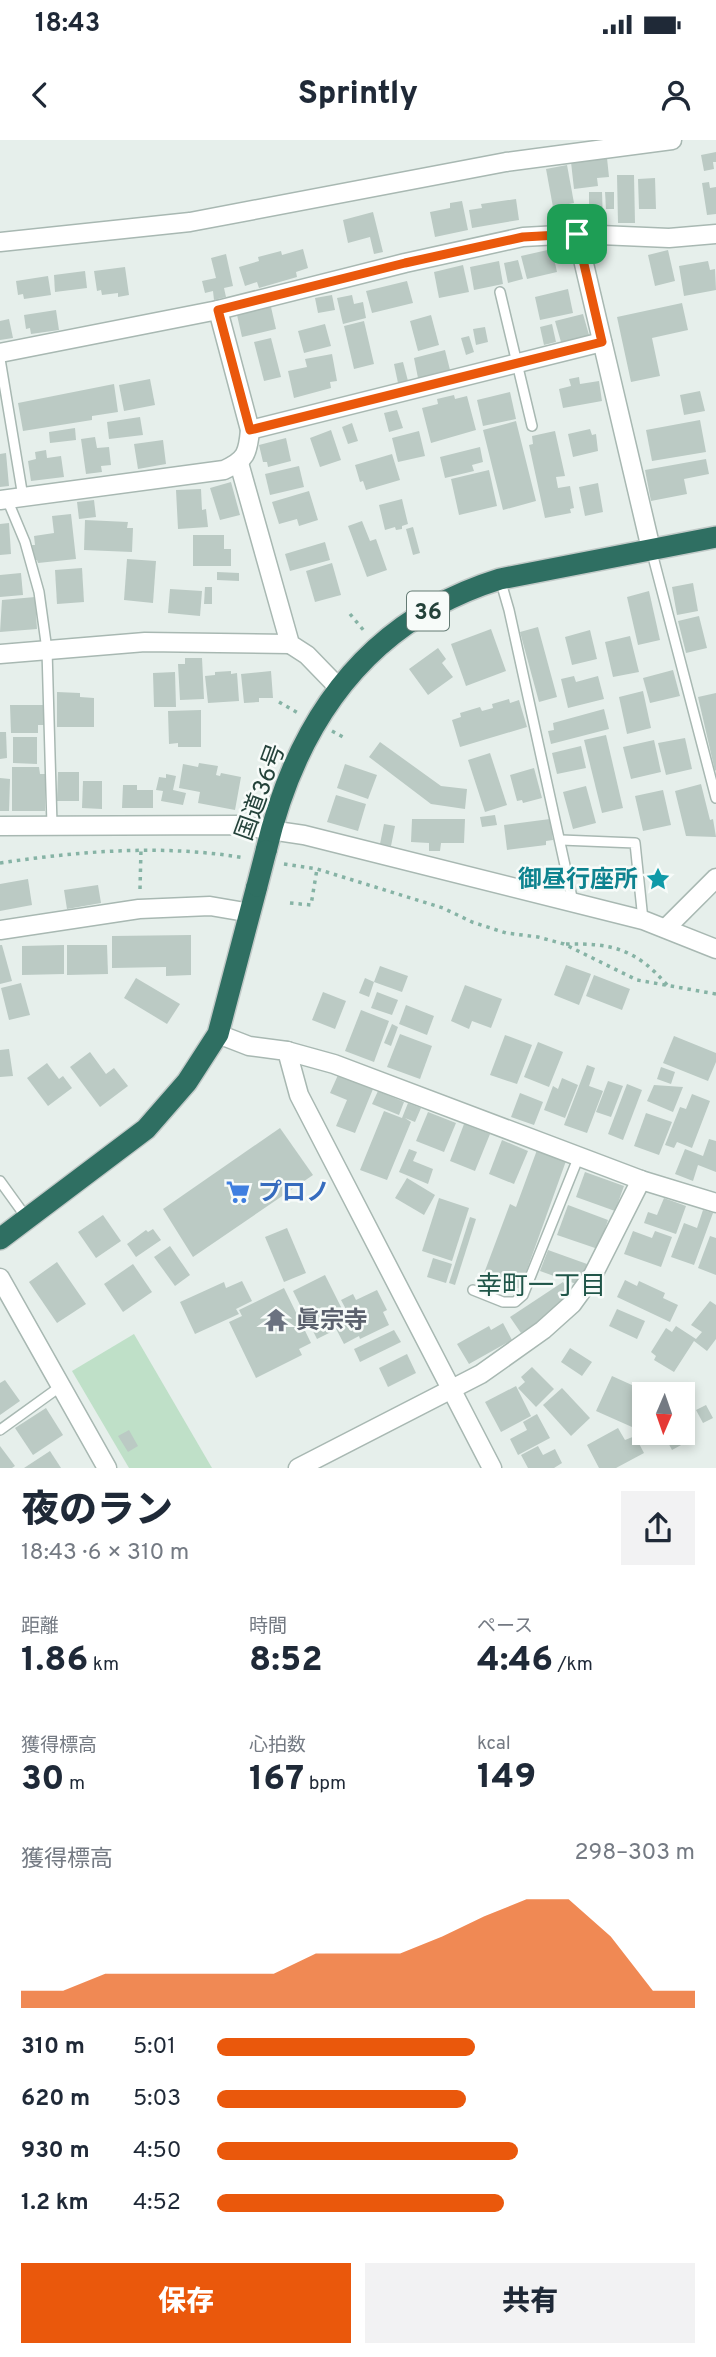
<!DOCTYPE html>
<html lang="ja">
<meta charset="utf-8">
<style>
body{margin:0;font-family:Overpass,"Noto Sans JP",sans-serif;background:#f2f2f3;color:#1f2937;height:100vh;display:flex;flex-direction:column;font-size:26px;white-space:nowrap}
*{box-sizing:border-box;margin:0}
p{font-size:23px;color:#747a83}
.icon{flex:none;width:38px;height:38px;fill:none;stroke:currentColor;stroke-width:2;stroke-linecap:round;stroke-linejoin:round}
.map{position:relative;height:1328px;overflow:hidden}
.panel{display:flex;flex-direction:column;background:#fff;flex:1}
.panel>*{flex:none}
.needle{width:46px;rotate:182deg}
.controls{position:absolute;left:632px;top:1242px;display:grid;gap:14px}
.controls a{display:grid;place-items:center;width:63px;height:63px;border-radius:0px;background:#fff;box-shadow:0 4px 10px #0003;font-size:35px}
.pin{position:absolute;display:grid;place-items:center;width:60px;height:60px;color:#fff;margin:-30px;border-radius:14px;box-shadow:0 4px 10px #0006}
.round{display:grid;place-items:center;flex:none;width:74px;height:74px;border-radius:0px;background:#f2f2f3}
.overview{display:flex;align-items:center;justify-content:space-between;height:119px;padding:0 21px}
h1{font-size:38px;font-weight:800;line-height:52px}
.figures{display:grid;grid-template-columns:repeat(3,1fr);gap:10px;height:119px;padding:7px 21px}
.figures div{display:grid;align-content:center}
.figures b{font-size:35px;font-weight:800}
.figures small{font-size:19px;font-weight:400}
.figures p{font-size:19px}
.chart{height:196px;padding:14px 21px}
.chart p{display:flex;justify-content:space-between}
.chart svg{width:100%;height:126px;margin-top:7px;fill:#ea580c;opacity:.7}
.primary-button{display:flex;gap:14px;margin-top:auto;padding:14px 21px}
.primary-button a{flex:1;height:80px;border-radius:0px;background:#ea580c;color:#fff;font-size:28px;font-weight:800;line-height:80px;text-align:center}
.primary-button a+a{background:#f2f2f3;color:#1f2937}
ul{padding:0 21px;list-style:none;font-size:23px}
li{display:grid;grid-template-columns:112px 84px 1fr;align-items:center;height:52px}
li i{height:18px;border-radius:9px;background:#ea580c}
.status{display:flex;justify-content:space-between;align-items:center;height:49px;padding:0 35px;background:#fff;direction:ltr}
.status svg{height:19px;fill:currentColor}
header{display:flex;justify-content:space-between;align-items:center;height:91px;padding:0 21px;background:#fff;font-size:32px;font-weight:800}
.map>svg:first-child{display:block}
</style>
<div class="status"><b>18:43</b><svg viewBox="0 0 49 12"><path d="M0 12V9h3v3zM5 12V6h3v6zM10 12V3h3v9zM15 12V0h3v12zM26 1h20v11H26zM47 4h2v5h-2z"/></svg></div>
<header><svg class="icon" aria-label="back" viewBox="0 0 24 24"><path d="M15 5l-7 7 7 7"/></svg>Sprintly<svg class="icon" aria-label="person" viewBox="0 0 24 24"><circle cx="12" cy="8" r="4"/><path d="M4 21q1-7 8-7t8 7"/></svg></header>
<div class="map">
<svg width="716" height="1328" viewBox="0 0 716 1328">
<rect width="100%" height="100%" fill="#e6efeb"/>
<polygon fill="#bfe0c8" points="134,1194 212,1328 129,1328 72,1231"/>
<g fill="#bbcac4">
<polygon points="716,12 716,22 713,22 714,29 704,31 701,15"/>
<polygon points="607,18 609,37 597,38 598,46 574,49 571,22"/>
<polygon points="567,25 574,63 553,67 546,29"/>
<polygon points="617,35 634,35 635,83 618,83"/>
<polygon points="655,38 656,69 639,69 638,39"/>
<polygon points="709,42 710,48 716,47 716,74 707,75 702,43"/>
<polygon points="589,52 602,52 603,81 594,81 593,68 589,68"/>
<polygon points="605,52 614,52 614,69 606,69"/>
<polygon points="516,59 519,80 472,88 469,70 482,68 481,64"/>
<polygon points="462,61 468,90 435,97 430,72 450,68 450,63"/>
<polygon points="373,72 383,112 374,114 370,97 348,103 343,80"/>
<polygon points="303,109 308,128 296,132 297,137 259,148 257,142 245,146 239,127 259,121 258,117 281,111 282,115"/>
<polygon points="552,109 557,132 527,139 521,116"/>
<polygon points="668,110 675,141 655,146 648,115"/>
<polygon points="226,114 233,146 224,148 226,157 214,160 213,151 205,153 202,141 216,138 211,118"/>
<polygon points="518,120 523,139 508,143 504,123"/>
<polygon points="499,121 503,144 474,150 470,127"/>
<polygon points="708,121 710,130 715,129 716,150 684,156 679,126"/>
<polygon points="463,125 469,152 439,158 434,132"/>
<polygon points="125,127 129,155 118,157 118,153 102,155 101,150 97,151 94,131"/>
<polygon points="85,131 87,148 55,152 54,135"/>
<polygon points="48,136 51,155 24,159 23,154 18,155 16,141"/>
<polygon points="407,141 413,163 372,173 366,151"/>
<polygon points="568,149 573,173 540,180 535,157"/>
<polygon points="332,155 335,170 318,173 315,158"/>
<polygon points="352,155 354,164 363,162 366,178 343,184 337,158"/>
<polygon points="682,163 688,190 652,198 660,236 631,242 617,177"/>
<polygon points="271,167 276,189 242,197 237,175"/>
<polygon points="56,170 59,190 31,194 30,188 26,189 24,175"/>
<polygon points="583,174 589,195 561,202 555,181"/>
<polygon points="431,175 439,205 418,211 410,181"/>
<polygon points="9,179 13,198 0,200 0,181"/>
<polygon points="364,181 374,224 354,229 344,186"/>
<polygon points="325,184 331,206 304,213 298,191"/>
<polygon points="552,184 556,202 544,205 540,187"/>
<polygon points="485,187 488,202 476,205 473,189"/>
<polygon points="469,196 474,212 466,215 461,198"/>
<polygon points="271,198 281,237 264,241 254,202"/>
<polygon points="445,210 450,230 418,238 414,218"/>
<polygon points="332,214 337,241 330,242 331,248 294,258 288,231 307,227 305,219"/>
<polygon points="403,222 408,241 398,243 394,224"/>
<polygon points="579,237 580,244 599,241 602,261 563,268 559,249 571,246 569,239"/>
<polygon points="150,239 155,265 124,271 119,245"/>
<polygon points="114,244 118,272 92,276 92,280 23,291 18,263"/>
<polygon points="700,251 705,271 684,275 680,255"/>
<polygon points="510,252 516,279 483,286 477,260"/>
<polygon points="454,255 455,259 467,256 476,290 431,303 422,268 438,264 437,259"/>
<polygon points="397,270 403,288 389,292 384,273"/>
<polygon points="140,277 143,295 109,299 107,282"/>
<polygon points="700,280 706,312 652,321 646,290"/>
<polygon points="516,281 536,361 503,370 483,290"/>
<polygon points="352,283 358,301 348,304 342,287"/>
<polygon points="75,288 76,300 50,303 49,292"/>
<polygon points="590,289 592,295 596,294 598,311 573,317 568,294"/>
<polygon points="331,290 341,320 320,327 310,298"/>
<polygon points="419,291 425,316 398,322 392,298"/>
<polygon points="555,291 565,336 556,337 558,348 570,346 574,368 570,369 571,373 545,378 529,305 533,304 532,296"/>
<polygon points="95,297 97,308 109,307 111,325 101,326 102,332 86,334 81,299"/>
<polygon points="286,298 291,321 268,327 267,322 263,322 259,305"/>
<polygon points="163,300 166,324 138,329 134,304"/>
<polygon points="480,307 483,322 472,325 474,331 445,338 440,317"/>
<polygon points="46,310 47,318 61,316 64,337 31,341 28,321 36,319 35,312"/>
<polygon points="6,313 9,346 0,347 0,314"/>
<polygon points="392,314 400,340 366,350 363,341 360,342 355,325"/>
<polygon points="706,319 709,334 684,339 687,354 651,361 645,330"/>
<polygon points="299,326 304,347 270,355 265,334"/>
<polygon points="489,330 497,366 459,375 451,339"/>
<polygon points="231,342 240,375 220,380 210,348"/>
<polygon points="598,343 603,372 585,376 579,347"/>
<polygon points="201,349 202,370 206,369 208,387 178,389 176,350"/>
<polygon points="309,351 318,380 299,386 297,379 279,384 272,362"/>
<polygon points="402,359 408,384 402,386 402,389 396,390 395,387 385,390 379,365"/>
<polygon points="94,360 96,377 79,379 77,362"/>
<polygon points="71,374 76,419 38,423 37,420 34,420 32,405 35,405 34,396 54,393 52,376"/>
<polygon points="85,380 128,382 127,388 133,388 132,412 84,410"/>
<polygon points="362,381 370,401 376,399 387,430 367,437 348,386"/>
<polygon points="9,383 11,414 0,415 0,384"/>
<polygon points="413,387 420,413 413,415 406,389"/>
<polygon points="193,395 224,395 224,409 231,409 231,426 193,426"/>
<polygon points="325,402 330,420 290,431 285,414"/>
<polygon points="127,419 156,421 153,463 124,460"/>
<polygon points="332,423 341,455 315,462 306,431"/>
<polygon points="82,428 84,462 57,464 55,430"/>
<polygon points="217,432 239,433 239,441 217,440"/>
<polygon points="21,433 23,455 0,457 0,435"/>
<polygon points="693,443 698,471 677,475 672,447"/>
<polygon points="205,447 212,447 212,464 204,464"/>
<polygon points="170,449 202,451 200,476 168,473"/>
<polygon points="649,451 660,500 638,505 627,457"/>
<polygon points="35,457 37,489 0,492 2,460"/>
<polygon points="699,476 707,508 686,513 678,481"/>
<polygon points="538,487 557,557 539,562 520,492"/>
<polygon points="491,489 506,531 466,546 451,504"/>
<polygon points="590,490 597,519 572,525 565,497"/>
<polygon points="630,496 639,532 613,537 605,502"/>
<polygon points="438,508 446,519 442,523 453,537 428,555 409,529"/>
<polygon points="185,518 202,518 204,559 180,560 178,524 185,524"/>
<polygon points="673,530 680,556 650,563 643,538"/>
<polygon points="231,531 231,534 237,533 239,561 208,563 205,536 215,535 215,532"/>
<polygon points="271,531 273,558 259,558 259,562 244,563 241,534"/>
<polygon points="175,532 176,567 154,567 153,533"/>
<polygon points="574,536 576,542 598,536 604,559 568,568 561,539"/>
<polygon points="643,551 651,588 627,594 619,557"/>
<polygon points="57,552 80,553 80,557 94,558 94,587 57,587"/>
<polygon points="716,553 716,630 715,631 698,557"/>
<polygon points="509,559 510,563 519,560 527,587 460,607 452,580 461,577 460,573 480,567 482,571 493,568 492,564"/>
<polygon points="10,565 44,565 44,585 38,585 38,593 11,593"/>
<polygon points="604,569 609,589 551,604 548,591 554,590 553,583"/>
<polygon points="201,570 201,607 178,607 178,603 169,604 168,571"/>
<polygon points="0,592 6,592 7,618 0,619"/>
<polygon points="606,595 623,668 602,673 584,600"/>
<polygon points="13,597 37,597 37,624 13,623"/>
<polygon points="685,598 692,629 666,635 658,603"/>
<polygon points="654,600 661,632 631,639 623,607"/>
<polygon points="380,602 441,646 467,649 465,669 431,664 369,617"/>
<polygon points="581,606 586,628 557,634 552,613"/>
<polygon points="490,613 507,665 485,672 468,620"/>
<polygon points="199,623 218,626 216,635 220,636 221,633 241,637 235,670 198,663 200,652 179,648 183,624 198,627"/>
<polygon points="345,624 377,635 368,659 337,648"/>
<polygon points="12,627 39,627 40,634 45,634 45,671 12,671"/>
<polygon points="534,628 542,658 523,663 522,660 517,661 510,635"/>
<polygon points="58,632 79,632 79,661 57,661"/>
<polygon points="166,634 176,636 173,650 186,653 183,665 161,661 163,651 156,650 159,637 166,638"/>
<polygon points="0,638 10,639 9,671 0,671"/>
<polygon points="83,641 102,641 102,669 82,668"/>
<polygon points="701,644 710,680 713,679 716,697 686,696 675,651"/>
<polygon points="123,645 137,645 137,650 153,650 153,668 122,668"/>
<polygon points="586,646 596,683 573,689 563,652"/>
<polygon points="663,650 671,685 643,691 635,656"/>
<polygon points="336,655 366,664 358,691 327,682"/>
<polygon points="495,675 497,685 482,687 480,677"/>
<polygon points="412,679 465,679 464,703 441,703 440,711 429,711 429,703 411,702"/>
<polygon points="550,679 553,700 546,701 546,705 507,710 504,685"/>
<polygon points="384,684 395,686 391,706 380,704"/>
<polygon points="28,739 32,765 0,771 0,744"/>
<polygon points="98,745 101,763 67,769 64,750"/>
<polygon points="191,795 191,835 166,836 166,827 112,828 112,796"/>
<polygon points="0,805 2,805 12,841 0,844"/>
<polygon points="64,805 64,834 22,835 22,806"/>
<polygon points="67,805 107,805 108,834 67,835"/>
<polygon points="566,825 591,834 579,865 554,855"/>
<polygon points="380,826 408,836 402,852 374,842"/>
<polygon points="594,835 630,849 622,870 586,856"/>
<polygon points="136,838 180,864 167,884 124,858"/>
<polygon points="365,838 374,842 369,857 359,853"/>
<polygon points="21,843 30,875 9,880 1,848"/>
<polygon points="465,845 502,859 491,888 472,881 469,889 451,881"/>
<polygon points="323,852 346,861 335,889 312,880"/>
<polygon points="377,852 398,860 392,875 371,868"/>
<polygon points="406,865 434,876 427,895 399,884"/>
<polygon points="361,870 389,881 374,922 345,911"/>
<polygon points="392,884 398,887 391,906 384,903"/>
<polygon points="400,894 432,906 420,939 387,927"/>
<polygon points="505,895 532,905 517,944 490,935"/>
<polygon points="674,896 716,913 716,922 708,941 663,923"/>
<polygon points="538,902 563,912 549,947 524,937"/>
<polygon points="9,909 13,936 0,937 0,910"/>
<polygon points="90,912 106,934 114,928 128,946 100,967 70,927"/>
<polygon points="47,923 59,939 63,936 72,948 48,966 27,938"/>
<polygon points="587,925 595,928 589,946 603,951 587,993 564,985"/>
<polygon points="661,927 675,932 671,944 657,939"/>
<polygon points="338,935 373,949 355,993 336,986 347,960 330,953"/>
<polygon points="562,938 578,945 565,978 544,970 553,946 558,949"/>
<polygon points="608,941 623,946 611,977 596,972"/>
<polygon points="627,944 642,950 623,1000 608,994"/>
<polygon points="654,945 683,947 673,972 647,961"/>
<polygon points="378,951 404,962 399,975 372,964"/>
<polygon points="520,953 543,962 534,985 511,977"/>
<polygon points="692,954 710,961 692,1008 677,1002 674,1008 665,1005 680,967 686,969"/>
<polygon points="408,963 421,968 415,982 405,978 411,982 387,1040 360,1030 384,971 402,978"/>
<polygon points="428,972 456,983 444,1012 416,1001"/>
<polygon points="646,973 672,982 659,1015 634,1006"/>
<polygon points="464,984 490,994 475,1031 450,1021"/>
<polygon points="280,988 313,1035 193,1117 163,1069"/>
<polygon points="709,999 716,1001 716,1032 698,1025 693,1041 675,1034 685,1009 703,1016"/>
<polygon points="502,1000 528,1011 514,1044 489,1034"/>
<polygon points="409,1009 417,1012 413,1021 433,1029 428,1044 399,1032"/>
<polygon points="537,1010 566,1021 520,1149 483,1136 510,1064 516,1067"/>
<polygon points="585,1032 624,1046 615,1071 576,1057"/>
<polygon points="407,1038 435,1055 424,1075 395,1058"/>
<polygon points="439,1058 469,1068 452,1121 422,1111"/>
<polygon points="664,1058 686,1066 676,1094 644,1083 648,1072 657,1075"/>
<polygon points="568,1065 608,1080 598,1109 557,1095"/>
<polygon points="703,1070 713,1073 694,1125 671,1117 684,1083 697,1088"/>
<polygon points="103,1075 121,1101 96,1118 78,1092"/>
<polygon points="470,1077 476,1079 455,1145 449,1143"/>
<polygon points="287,1088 306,1133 284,1142 265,1097"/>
<polygon points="153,1089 161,1100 136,1117 127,1104 146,1090 148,1092"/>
<polygon points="633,1091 652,1098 655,1091 672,1097 661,1127 624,1114"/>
<polygon points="710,1096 716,1098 716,1135 698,1128"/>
<polygon points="170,1106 190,1135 175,1146 154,1117"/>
<polygon points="548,1110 587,1124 579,1145 540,1131"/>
<polygon points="433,1118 452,1124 446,1143 427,1137"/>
<polygon points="57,1122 86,1164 57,1183 29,1142"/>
<polygon points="133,1124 152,1152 123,1172 104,1144"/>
<polygon points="325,1135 344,1173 330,1180 335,1190 317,1199 293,1151"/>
<polygon points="625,1140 637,1146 639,1141 665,1153 663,1158 678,1165 670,1182 617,1157"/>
<polygon points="242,1141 252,1161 236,1169 239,1174 195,1194 180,1162 224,1142 226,1148"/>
<polygon points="563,1142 573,1158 521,1193 510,1177"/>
<polygon points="284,1148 311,1203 299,1209 302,1215 256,1238 229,1182 242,1176 239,1170"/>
<polygon points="377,1150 387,1170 383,1172 389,1185 360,1199 359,1196 344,1204 332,1181 348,1173 341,1160 353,1154 356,1160"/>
<polygon points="710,1161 716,1165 716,1199 707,1211 694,1201 674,1232 654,1220 656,1216 651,1212 666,1188 672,1192 676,1186 696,1199 702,1192 691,1185"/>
<polygon points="617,1169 645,1181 637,1199 609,1186"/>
<polygon points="503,1183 512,1200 469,1224 457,1204 489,1186 491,1190"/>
<polygon points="394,1190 401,1202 360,1222 354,1209"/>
<polygon points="570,1208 592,1222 582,1236 561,1222"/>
<polygon points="407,1214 416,1233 388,1247 379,1228"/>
<polygon points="532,1227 554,1249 536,1267 518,1248 525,1242 521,1237"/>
<polygon points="612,1236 654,1255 644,1255 644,1284 641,1291 596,1271"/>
<polygon points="5,1240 20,1261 0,1275 0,1243"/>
<polygon points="516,1246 531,1276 501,1292 485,1262"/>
<polygon points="562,1248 590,1278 571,1296 543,1265"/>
<polygon points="706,1265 713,1278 703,1283 696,1270"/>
<polygon points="46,1268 63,1295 33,1315 15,1288"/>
<polygon points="537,1274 550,1298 518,1315 510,1299 527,1290 523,1282"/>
<polygon points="682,1277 694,1298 672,1310 663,1293 682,1293"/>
<polygon points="618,1288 625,1300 635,1296 644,1313 616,1328 599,1328 587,1305"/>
<polygon points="129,1290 138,1306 128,1312 118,1296"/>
<polygon points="0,1306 15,1326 12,1328 0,1328"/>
<polygon points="538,1306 543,1315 555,1309 562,1323 554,1328 528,1328 521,1315"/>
<polygon points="50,1311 61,1328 24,1328"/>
</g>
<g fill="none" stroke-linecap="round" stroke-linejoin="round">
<g stroke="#a8b8b2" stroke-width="12">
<g id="lane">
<polyline points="500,152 532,286"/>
<polyline points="0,219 23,357"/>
<polyline points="7,359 25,402 39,452 47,510 52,685"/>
<polyline points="651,409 716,658"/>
<polyline points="500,439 509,470 573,762"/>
<polyline points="561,700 635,703 643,780"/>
<polyline points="0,1041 26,1077"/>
<polyline points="473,1150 503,1162 515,1162 523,1155 579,1016"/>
<polyline points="0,1290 61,1246"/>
</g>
</g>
<g stroke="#a8b8b2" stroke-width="21">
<g id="street">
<polyline points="577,94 651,409"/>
<polyline points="0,102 190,82 506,22 672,0"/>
<polyline points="0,213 218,170 405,123 523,97 577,94 669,98 716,94"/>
<polyline points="250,290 602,202"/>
<polyline points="239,323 290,504 307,515 338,547"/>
<path d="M0 360 224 330C246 320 248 313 250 290L218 170"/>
<polyline points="0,514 145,502 290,504"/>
<polyline points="0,686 237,685 304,695 643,780 716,809"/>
<polyline points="666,788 716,738"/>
<polyline points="0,790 139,769 210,766 251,773"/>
<polyline points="218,894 249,906 287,911 299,955 492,1328"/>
<polyline points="287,911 334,924 641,1040 716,1063"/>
<polyline points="0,1138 107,1328"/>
<polyline points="298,1328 481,1234 543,1190 572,1164 593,1135 641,1040"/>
</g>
</g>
<g stroke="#c2cac8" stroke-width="24">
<g id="highway">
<path d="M266 711C297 580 368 480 500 439L716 397"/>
<polyline points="0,1099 146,989 187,942 218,894 257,746"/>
</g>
</g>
<g stroke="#86b3a5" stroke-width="3.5" stroke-dasharray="3.5 5" stroke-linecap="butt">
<polyline points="350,474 365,492"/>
<polyline points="279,562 298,573"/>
<polyline points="332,591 343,597"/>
<path d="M0 723C81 711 164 704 245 718"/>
<polyline points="284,724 317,729 443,768 472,782 506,793 538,797 564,804 637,840 716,854"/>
<polyline points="140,749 141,709"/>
<polyline points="290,763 311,765 317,729"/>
<path d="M566 804C612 803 636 809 667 845"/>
</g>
<use href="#lane" stroke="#fff" stroke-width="9"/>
<use href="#street" stroke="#fff" stroke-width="18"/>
<use href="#highway" stroke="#2f6f62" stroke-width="21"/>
<g stroke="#c2cac8" stroke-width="24" stroke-linecap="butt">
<polyline id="highway-bridge" points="257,746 266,711"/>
</g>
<use href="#highway-bridge" stroke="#2f6f62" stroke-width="21"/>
</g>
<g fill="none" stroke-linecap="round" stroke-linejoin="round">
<g stroke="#fff" stroke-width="14">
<polygon id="route" points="577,94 602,202 250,290 218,170 405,123 523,97"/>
</g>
<use href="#route" stroke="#ea580c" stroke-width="9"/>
</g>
<defs>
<g id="sight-bare" transform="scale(1.89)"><path d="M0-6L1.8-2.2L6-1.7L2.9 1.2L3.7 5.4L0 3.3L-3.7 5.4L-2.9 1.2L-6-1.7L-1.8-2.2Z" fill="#0f9aa8" stroke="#f7fbf9" stroke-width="2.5" paint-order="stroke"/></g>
<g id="supermarket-bare" transform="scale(1.89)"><path d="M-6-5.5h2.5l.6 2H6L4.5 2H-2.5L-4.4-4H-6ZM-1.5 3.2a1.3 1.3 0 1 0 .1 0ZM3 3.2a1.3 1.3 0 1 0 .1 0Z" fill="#3f7fe0" stroke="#f7fbf9" stroke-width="2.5" paint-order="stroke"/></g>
<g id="temple-bare" transform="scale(1.89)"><path d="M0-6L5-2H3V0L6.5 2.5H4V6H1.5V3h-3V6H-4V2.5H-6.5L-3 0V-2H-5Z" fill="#6b7280" stroke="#f7fbf9" stroke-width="2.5" paint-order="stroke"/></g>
</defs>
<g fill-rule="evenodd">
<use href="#sight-bare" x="658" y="739"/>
<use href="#supermarket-bare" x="238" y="1052"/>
<use href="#temple-bare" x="276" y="1180"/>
</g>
<g text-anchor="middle" stroke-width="5" stroke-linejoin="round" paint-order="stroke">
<rect fill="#f7fbf9" stroke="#637a73" stroke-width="2" x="407" y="451.5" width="42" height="39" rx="5"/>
<g font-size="23" font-weight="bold" fill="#24423a">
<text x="428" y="479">36</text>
</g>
<g font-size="24" fill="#24423a" stroke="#f7fbf9">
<text transform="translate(260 652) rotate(-70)" y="8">国道36号</text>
</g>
<g font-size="24" font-weight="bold" fill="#0d838f" stroke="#f7fbf9" text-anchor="end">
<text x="638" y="747">御昼行座所</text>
</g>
<g font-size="24" font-weight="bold" fill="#366cbe" stroke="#f7fbf9" text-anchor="start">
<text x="258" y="1060">プロノ</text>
</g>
<g font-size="24" font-weight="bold" fill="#5b616d" stroke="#f7fbf9" text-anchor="start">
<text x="296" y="1188">眞宗寺</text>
</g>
<g font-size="26" fill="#1f5548" stroke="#f7fbf9">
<text x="541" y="1154">幸町一丁目</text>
</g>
</g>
</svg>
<div class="controls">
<a><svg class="needle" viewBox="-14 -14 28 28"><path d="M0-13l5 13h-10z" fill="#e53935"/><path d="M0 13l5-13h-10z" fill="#747a83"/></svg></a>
</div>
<div class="pin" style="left:577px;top:94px;background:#1e9e55"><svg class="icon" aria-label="arrive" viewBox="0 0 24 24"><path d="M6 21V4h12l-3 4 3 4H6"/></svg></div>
</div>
<section class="panel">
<div class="overview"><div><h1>夜のラン</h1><p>18:43 · 6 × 310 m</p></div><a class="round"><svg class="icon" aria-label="share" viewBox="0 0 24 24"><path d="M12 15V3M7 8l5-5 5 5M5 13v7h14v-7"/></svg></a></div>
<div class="figures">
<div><p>距離</p><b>1.86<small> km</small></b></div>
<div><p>時間</p><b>8:52</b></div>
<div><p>ペース</p><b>4:46<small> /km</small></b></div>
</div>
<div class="figures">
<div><p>獲得標高</p><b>30<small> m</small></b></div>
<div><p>心拍数</p><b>167<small> bpm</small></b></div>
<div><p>kcal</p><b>149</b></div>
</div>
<div class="chart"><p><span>獲得標高</span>298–303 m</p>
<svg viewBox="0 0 160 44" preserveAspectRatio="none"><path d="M0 44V38L10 38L20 32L30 32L40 32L50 32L60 32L70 25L80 25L90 25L100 19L110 12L120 6L130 6L140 19L150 38L160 38V44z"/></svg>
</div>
<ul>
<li><b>310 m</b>5:01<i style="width:54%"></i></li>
<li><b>620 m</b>5:03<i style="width:52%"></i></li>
<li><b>930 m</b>4:50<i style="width:63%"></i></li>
<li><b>1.2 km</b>4:52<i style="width:60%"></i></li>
</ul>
<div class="primary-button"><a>保存</a><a>共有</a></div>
</section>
